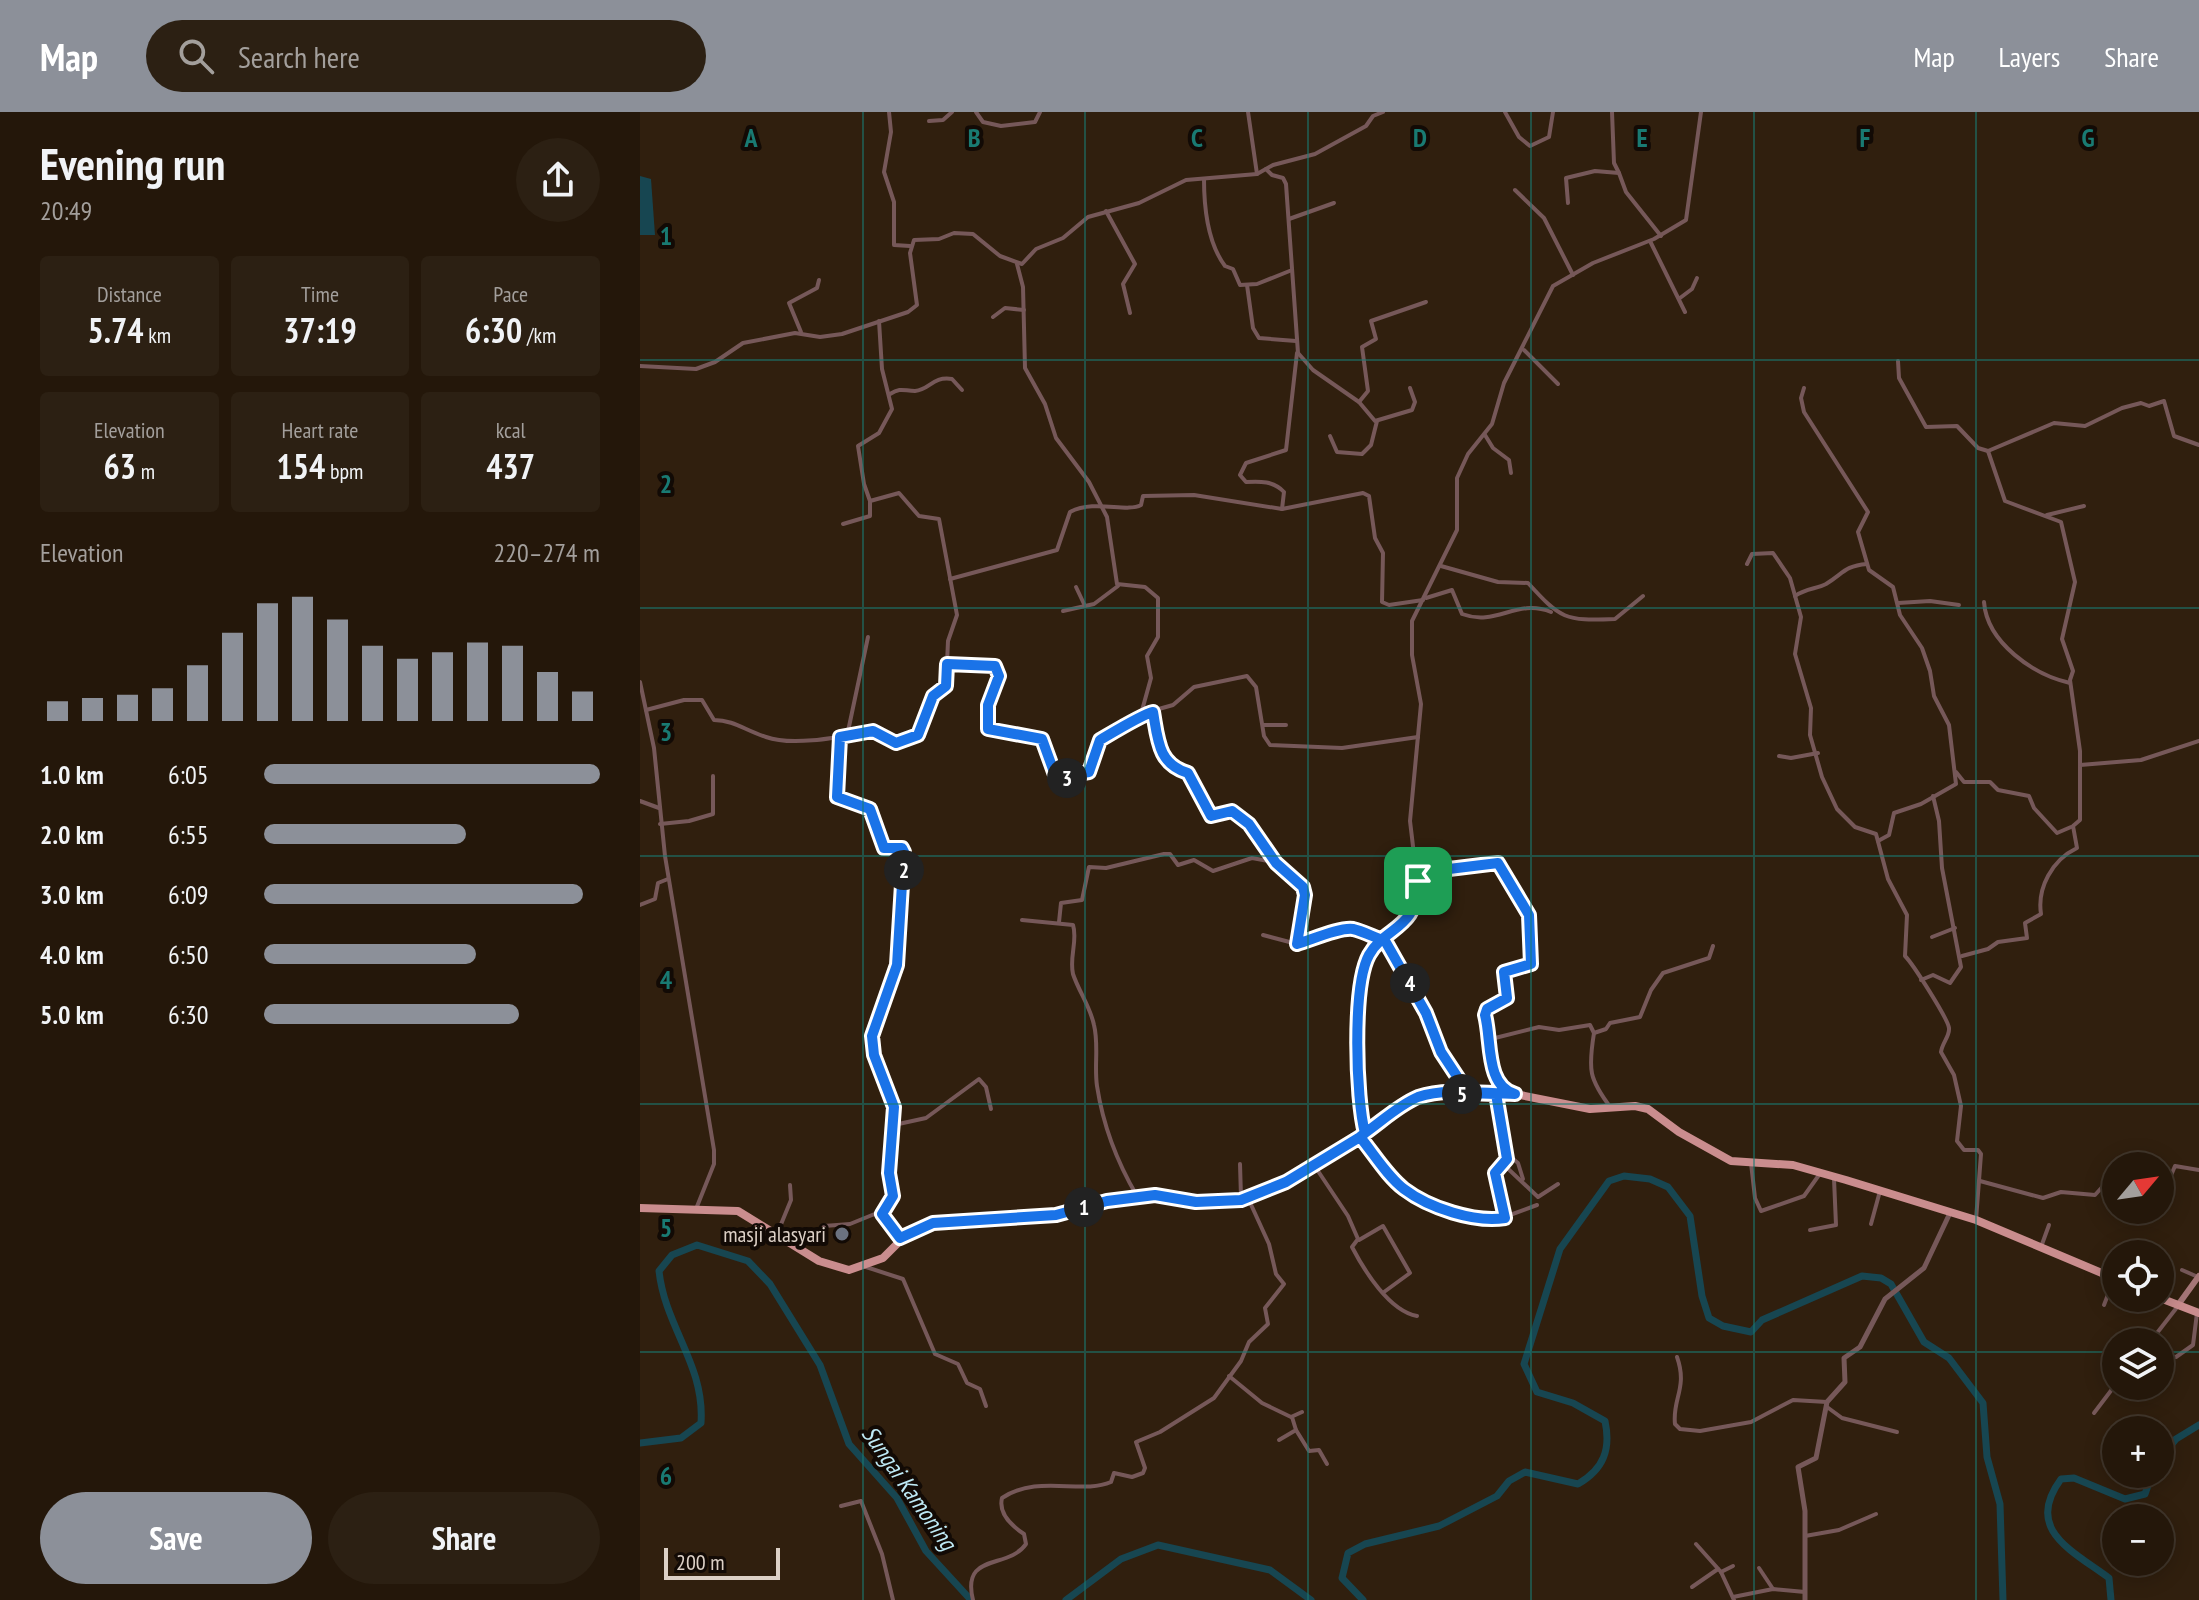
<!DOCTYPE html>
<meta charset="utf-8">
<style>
body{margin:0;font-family:"PT Sans Narrow",sans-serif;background:#2c2013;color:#f1f3f6;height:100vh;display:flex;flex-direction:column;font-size:30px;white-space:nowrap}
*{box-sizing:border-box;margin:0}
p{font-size:26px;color:#a39f9c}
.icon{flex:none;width:44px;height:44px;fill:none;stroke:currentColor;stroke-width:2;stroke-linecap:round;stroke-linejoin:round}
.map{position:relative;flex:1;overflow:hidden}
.sheet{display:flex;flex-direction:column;background:#24170a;width:640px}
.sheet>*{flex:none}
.needle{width:52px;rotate:61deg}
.tools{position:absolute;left:1462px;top:1040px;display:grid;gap:16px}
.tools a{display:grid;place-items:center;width:72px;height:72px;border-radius:50%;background:#24170a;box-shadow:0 4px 20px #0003,0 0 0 2px #41362b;font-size:40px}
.scale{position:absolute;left:24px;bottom:20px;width:116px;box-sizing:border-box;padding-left:8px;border:4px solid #dcd0c6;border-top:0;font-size:22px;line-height:28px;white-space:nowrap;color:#dcd0c6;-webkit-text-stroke:6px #120a05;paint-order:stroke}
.pin{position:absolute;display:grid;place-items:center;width:68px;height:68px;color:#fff;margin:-34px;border-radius:16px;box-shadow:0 4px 12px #0006}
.km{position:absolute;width:40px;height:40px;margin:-20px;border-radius:50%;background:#222;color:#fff;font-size:22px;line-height:40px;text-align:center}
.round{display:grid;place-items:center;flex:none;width:84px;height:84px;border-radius:42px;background:#2c2013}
.summary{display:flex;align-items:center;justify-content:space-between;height:136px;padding:0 40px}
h1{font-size:44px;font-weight:800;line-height:60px}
.figures{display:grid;grid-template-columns:repeat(3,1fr);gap:12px;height:136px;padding:8px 40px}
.figures div{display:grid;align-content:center;border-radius:8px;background:#2c2013;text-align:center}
.figures b{font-size:34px;font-weight:800}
.figures small{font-size:22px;font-weight:400}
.figures p{font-size:22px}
.chart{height:224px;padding:16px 40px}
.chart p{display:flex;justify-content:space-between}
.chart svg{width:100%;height:144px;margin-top:8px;stroke:#8c9099;stroke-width:6}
.cta{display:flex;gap:16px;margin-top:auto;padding:16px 40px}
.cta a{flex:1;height:92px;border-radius:48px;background:#8c9099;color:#fff;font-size:32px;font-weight:800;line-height:92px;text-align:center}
.cta a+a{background:#2c2013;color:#f1f3f6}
ul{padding:0 40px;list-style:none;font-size:26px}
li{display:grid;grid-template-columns:128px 96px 1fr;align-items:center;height:60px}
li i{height:20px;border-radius:10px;background:#8c9099}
header{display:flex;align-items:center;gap:48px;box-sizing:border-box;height:112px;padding:0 40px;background:#8c9099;color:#fff}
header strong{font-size:38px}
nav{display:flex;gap:44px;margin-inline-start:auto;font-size:28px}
.search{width:560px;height:72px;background:#2c2013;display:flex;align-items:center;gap:20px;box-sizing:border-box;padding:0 28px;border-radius:44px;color:#a39f9c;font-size:30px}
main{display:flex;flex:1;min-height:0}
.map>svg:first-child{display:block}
</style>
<header>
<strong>Map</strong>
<div class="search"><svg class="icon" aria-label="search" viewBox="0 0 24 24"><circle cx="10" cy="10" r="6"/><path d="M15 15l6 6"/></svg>Search here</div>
<nav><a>Map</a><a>Layers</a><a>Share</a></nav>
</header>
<main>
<section class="sheet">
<div class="summary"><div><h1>Evening run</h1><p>20:49</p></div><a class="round"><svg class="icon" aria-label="share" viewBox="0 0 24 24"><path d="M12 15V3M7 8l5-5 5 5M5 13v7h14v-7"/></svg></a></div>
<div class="figures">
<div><p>Distance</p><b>5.74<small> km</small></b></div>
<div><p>Time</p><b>37:19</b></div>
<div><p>Pace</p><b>6:30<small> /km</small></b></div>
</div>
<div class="figures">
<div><p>Elevation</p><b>63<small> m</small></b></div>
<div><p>Heart rate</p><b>154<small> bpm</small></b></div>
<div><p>kcal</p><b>437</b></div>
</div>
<div class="chart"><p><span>Elevation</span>220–274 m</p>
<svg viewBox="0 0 160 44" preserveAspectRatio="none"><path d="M5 44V38M15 44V37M25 44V36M35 44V34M45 44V27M55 44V17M65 44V8M75 44V6M85 44V13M95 44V21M105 44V25M115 44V23M125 44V20M135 44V21M145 44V29M155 44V35"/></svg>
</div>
<ul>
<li><b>1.0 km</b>6:05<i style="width:100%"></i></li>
<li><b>2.0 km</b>6:55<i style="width:60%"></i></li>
<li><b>3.0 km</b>6:09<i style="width:95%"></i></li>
<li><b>4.0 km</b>6:50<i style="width:63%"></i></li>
<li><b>5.0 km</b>6:30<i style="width:76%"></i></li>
</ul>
<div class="cta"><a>Save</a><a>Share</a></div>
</section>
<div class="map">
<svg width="1559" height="1488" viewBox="0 0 1559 1488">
<rect width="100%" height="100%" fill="#301f0e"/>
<polygon fill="#174651" points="0,64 11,67 15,123 0,123"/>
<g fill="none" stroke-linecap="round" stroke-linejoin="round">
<g stroke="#174651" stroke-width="7">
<path d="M0 1331 41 1326 61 1311C65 1253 25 1215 19 1159L32 1143 57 1133 108 1149 130 1172 180 1253 209 1332 257 1386 286 1439 331 1488"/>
<polyline points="1520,1347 1536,1327 1559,1313"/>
<polyline points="426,1488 481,1447 518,1433 630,1458 671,1488"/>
<path d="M723 1488 702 1466 708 1441 725 1432 799 1414 857 1384 869 1369 885 1360 938 1372C964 1357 971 1337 965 1309L933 1291 897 1280 884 1252 920 1137 969 1069 984 1064 1010 1067 1028 1075 1050 1104 1062 1184 1069 1206 1083 1214 1111 1220 1122 1208 1222 1164 1241 1166 1251 1172 1284 1230 1309 1246 1343 1291 1347 1345 1360 1392 1363 1488"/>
<path d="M1471 1488 1469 1466C1431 1438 1384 1417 1421 1367L1434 1366 1485 1387 1505 1382 1512 1362"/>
</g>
<g stroke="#765859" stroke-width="4">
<polyline points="249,0 251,20 244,60 254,90 254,133 270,134"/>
<polyline points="336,0 343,10 361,14 395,10 400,0"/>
<polyline points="608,0 617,62"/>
<polyline points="865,0 879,25 890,34 909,25 913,0"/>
<polyline points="972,0 974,51 979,61"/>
<polyline points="289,9 303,8 312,0"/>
<polyline points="626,57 632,63 643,66 646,72 658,241 673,258 719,290 735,309 772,298 775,290 770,276"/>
<path d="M564 67C564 96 567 130 585 154L593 157 600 173 617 172 652 158"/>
<polyline points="875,78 904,106 933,163"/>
<polyline points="928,91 926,66 955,59 979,61 986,80 1021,124"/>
<polyline points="466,99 495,152 483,172 490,201"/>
<polyline points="649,107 694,91"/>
<polyline points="1010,129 1045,200"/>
<polyline points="377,152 383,175 385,256 405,292 416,326 449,370 467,405 477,472 505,475 518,486 518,525 507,544 511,566 501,602"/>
<polyline points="607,173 613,216 619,226 656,229"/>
<polyline points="1040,186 1052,177 1057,166"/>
<polyline points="353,205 365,196 384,198"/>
<polyline points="161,220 149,191 177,176 179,168"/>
<polyline points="884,238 918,272"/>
<path d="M1258 249 1259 266 1286 315 1317 314 1338 336 1348 339 1365 389 1421 410 1435 470 1422 527 1433 559 1430 568 1440 639V708L1433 714 1437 736C1412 748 1397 776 1401 802L1385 811 1387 826 1358 830 1348 837 1322 844"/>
<polyline points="0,254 56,257 75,250 103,231 155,221 180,225 202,222 268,200 277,193 270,141 274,128 299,127 314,121 333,122 360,144 382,152 396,137 423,126 448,105 499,91 546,68 617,62 633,53 675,42 726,14 733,4 743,0"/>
<polyline points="1164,276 1161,286 1164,300 1228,400 1218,420 1229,458 1253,475 1260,503 1282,536 1290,559 1294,584 1309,613 1316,672 1281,692 1254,701 1249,723 1238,729"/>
<path d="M250 282C261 275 264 279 275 279 290 278 292 264 312 267L322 278"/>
<polyline points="719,290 728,279 722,235 736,227 731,209 786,190"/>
<polyline points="845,323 853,336 869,348 871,361"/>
<polyline points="690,324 697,340 722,342 731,333 737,309"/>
<polyline points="1348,339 1414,311 1445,314 1482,296 1501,291 1509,294 1524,289 1534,324 1559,333"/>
<path d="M642 397 644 380C634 369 620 369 606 370L600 363 606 351 646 338 657 241"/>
<polyline points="1407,403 1444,394"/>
<polyline points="203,412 230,404 230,389"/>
<path d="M1107 452 1112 442 1133 441 1150 466 1161 505 1155 542 1171 596 1170 623 1182 665 1197 697 1215 715 1236 722 1248 767 1267 803 1265 844C1273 852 1308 907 1309 916 1310 924 1302 931 1301 940L1314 963 1321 994 1317 1029 1324 1038H1338L1341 1042 1336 1108"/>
<path d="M801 454 858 470 888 471C921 507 924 509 975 507L1003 484"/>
<path d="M310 467 417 438 430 400C455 387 486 401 501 393L503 384 554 383 642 397 723 381 729 384 735 426 743 441 742 490 749 493 783 488"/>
<polyline points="436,475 445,494"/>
<path d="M1155 484C1166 476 1177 477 1186 472 1204 461 1204 454 1227 452"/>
<path d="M786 486 812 478 822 502C857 515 876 486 911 500"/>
<path d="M1344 490C1347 531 1394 563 1430 571"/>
<polyline points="1258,491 1290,489 1319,493"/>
<polyline points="423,499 454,492 478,474"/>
<polyline points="307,552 355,554 359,564 348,593 348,617 402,627 418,671 431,663 449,660 460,628 490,614 501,602 533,593 554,575 607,564 616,575 624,624 630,633 702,636 778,625"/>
<polyline points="0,570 14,636 25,744 74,1038 74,1052 56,1097"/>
<path d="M6 598 44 588H62L74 608C94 608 106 619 126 625 154 635 204 624 233 619 251 629 265 637 282 618L293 584 306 574 308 529 317 503 299 407 279 404 259 381 230 389 224 372 218 334 239 321 252 297 242 257 239 209"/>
<path d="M513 600C518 628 518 652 548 661L571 704 592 699 609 712 636 751 663 775 665 783 657 832"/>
<polyline points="623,613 646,613"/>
<polyline points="207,624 228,525"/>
<path d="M200 626 197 685C230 698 237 695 243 735L264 740 257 853 232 924 234 943 254 995 249 1061 253 1084 242 1102 260 1126"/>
<polyline points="1139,644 1151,646 1178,641"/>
<polyline points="1440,653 1501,648 1559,629"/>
<polyline points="1316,660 1324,670 1350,670 1358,678 1389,684 1394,696 1417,721 1431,715"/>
<polyline points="0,689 19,696"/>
<polyline points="20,712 49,709 73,702 73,664"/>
<polyline points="778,769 809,757 858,751 889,803 891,852 864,860 867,886 845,900 855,967 865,979"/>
<polyline points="0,793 15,787 18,771 28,767"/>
<path d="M382 808 433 813C438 828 429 845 433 862 439 880 450 894 454 913 459 933 454 954 457 974 463 1013 477 1050 497 1084"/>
<polyline points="419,810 421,791 442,788 449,755 466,756 524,742 530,742 538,753 554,748 573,759 612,746 633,750"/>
<polyline points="623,823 657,832 710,817 743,828"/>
<polyline points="1292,825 1315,816"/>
<polyline points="744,827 786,901 801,940 828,981"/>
<polyline points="1281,868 1293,863 1310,871 1321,855 1302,756 1299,709 1293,684"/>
<polyline points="851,927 899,915 919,918 950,913 954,921"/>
<polyline points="857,984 867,1047 855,1061 865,1106"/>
<path d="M971 996C949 967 948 958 954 921L966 917 970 911 1000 905 1011 878 1023 861 1069 846 1073 834"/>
<polyline points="254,1013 286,1006 339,967 346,975 351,997"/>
<polyline points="725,1019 717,945 721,865 731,838 757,818 770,802 778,776 770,709 781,592 772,543 772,509 817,418 817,366 828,342 852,312 864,271 913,174 953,151 1014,127 1046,108 1061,0"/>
<polyline points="720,1025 765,1078 809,1098 859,1107 897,1093"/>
<polyline points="867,1042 878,1051 883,1067"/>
<polyline points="1111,1051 1115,1086 1121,1099 1164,1084 1179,1063"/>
<polyline points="600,1052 601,1085"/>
<polyline points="863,1052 898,1085 918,1072"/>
<path d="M674 1053 708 1104 718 1127 712 1135C724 1158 749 1199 777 1204"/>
<polyline points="1340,1069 1403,1086 1421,1080 1455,1083 1464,1073 1476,1069"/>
<polyline points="1520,1071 1529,1068 1535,1054 1559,1058"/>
<polyline points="1231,1112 1240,1079"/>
<polyline points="184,1114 210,1112 242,1099"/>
<polyline points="1170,1118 1196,1113 1194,1067"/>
<polyline points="137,1122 151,1088 150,1073"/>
<polyline points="719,1128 743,1114 770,1161 744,1180"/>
<polyline points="1401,1135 1409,1113"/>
<polyline points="226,1155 263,1167 295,1242 318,1252 327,1271 340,1277 346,1294"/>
<polyline points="1542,1158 1558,1165"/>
<polyline points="1464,1193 1474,1167"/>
<polyline points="1510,1230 1538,1194"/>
<path d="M1037 1245C1048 1276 1032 1287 1035 1312L1040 1317 1060 1319 1111 1310 1153 1288 1187 1290"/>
<polyline points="1520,1245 1536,1245 1553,1233 1557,1201"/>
<polyline points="589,1264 622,1291 651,1305 662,1300"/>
<polyline points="1187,1295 1202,1306 1257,1320"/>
<polyline points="1454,1301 1476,1272"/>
<polyline points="656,1318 669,1339 679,1338 687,1352"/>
<polyline points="639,1328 656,1318 652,1305"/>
<polyline points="201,1394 221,1389 242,1442 253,1488"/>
<polyline points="1165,1424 1199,1418 1236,1402"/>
<polyline points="1056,1432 1081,1460 1094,1488"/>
<polyline points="1119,1456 1133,1477"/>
<polyline points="1081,1460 1093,1454"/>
<polyline points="1052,1475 1078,1457"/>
<polyline points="1093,1485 1133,1477 1165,1480"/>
<path d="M333 1488C321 1440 368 1458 386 1432L384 1422C372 1414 358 1402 362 1386 398 1362 441 1383 471 1370L474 1361 492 1365 503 1361 505 1356 496 1330 520 1320 574 1286 601 1249 609 1230 628 1212 625 1196 644 1172 636 1162 629 1132 608 1086"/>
</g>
<polyline stroke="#765859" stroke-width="5" points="1165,1488 1165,1399 1158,1355 1176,1346 1187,1290 1205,1270 1204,1246 1220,1235 1245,1187 1284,1156 1310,1101"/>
<polyline stroke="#a57677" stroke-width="6" points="1538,1193 1559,1164"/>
<g stroke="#ca8d8e" stroke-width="8">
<polyline points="0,1096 98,1099 179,1149 209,1158 243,1146 271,1118 293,1111 416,1103 467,1089 515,1083 556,1090 608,1086 646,1070 777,986 789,983 875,982 950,997 995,994 1008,997 1039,1020 1091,1049 1153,1053 1206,1068 1336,1108 1476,1167"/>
<polyline points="1520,1186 1559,1201"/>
</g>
</g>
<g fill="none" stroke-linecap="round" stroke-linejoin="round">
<g stroke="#fff" stroke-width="16">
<path id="route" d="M778 769C778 818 745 814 729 843 712 874 716 987 725 1021L720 1025 646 1070 601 1088 556 1090 515 1083 467 1089 416 1103 293 1111 260 1126 242 1102 253 1084 249 1061 254 995 234 943 232 924 257 853 264 740 262 736H244L230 697 197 685 200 625 233 619 256 631 278 623 293 584 306 574 307 552 355 554 359 564 348 593V617L402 627 418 671 431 663 449 660 460 628C472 621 503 602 513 600 518 628 518 652 548 661L571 704 592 699 609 712 636 751 663 775 665 783 657 832C671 828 700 815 713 817 722 819 734 825 743 828L744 827 786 901 801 940 828 981 856 982 867 1047 855 1061 865 1106C835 1111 789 1096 764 1077 747 1064 734 1042 720 1025L725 1021C742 1009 759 993 778 985 807 975 845 982 875 982 845 973 852 929 845 903L847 897 867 886 864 860 891 852 889 803 858 751 809 757 778 769"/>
</g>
<use href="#route" stroke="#1a73e8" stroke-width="10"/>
</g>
<path fill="none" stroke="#197a72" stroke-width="2" stroke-opacity="0.55" d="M223 0V1488M445 0V1488M668 0V1488M891 0V1488M1114 0V1488M1336 0V1488M0 248H1559M0 496H1559M0 744H1559M0 992H1559M0 1240H1476M1520 1240H1559"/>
<circle fill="#6b7280" stroke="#120a05" stroke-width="3" cx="202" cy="1122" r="8"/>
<g text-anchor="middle" stroke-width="8" stroke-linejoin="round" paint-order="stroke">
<g font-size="22" fill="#dcd0c6" stroke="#120a05" text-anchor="end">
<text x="186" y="1130">masji alasyari</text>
</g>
<g font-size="24" font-style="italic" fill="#bfeaf6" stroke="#120a05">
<text transform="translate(269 1376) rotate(55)" y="8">Sungai Kamoning</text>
</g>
</g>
<g font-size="26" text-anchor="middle" font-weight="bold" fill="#197a72" stroke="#120a05" stroke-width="8" stroke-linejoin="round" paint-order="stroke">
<text x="111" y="35">A</text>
<text x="334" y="35">B</text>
<text x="557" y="35">C</text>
<text x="780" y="35">D</text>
<text x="1002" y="35">E</text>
<text x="1225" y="35">F</text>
<text x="1448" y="35">G</text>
<text x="26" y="133">1</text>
<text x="26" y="381">2</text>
<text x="26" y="629">3</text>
<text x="26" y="877">4</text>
<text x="26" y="1125">5</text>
<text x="26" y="1373">6</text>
</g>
</svg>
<div class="tools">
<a><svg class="needle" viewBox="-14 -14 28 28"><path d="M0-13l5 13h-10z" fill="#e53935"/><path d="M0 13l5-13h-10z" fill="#a39f9c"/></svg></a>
<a><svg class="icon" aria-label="locate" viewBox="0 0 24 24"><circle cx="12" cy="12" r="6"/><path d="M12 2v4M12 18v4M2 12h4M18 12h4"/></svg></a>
<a><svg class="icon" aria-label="layers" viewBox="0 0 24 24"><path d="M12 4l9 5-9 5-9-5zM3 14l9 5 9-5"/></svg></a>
<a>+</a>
<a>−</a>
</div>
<div class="scale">200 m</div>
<div class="pin" style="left:778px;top:769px;background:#1e9e55"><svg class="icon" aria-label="arrive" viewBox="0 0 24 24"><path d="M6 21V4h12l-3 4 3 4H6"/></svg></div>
<b class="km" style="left:444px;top:1095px">1</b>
<b class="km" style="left:264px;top:758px">2</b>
<b class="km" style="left:427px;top:666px">3</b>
<b class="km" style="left:770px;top:871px">4</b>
<b class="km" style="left:822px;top:982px">5</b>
</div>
</main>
